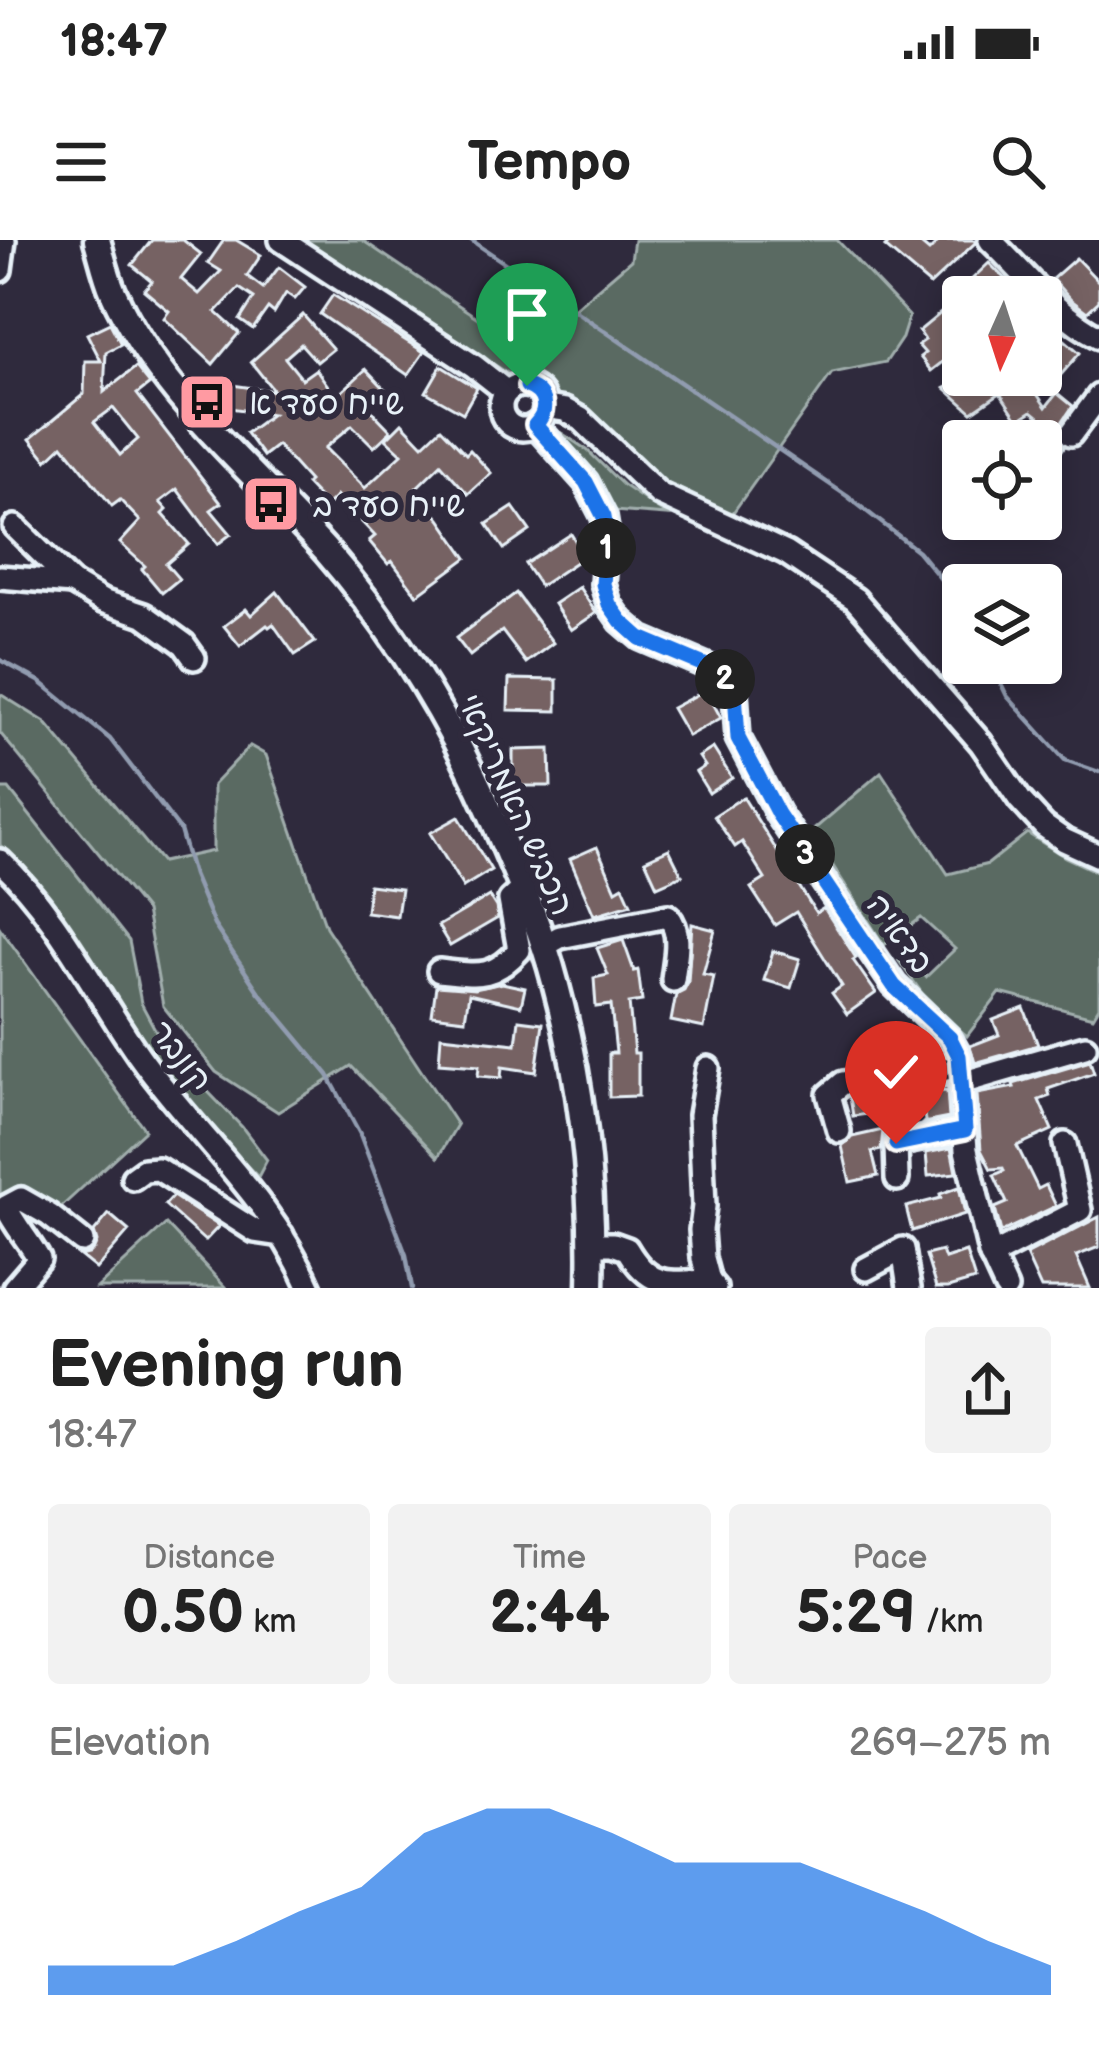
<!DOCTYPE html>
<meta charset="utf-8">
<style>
body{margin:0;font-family:"Balsamiq Sans","Playpen Sans Hebrew",sans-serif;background:#f2f2f2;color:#222;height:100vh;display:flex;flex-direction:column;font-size:45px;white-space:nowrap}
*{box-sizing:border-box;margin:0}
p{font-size:39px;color:#767676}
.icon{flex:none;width:66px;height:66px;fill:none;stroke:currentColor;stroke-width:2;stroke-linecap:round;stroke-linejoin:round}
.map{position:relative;height:1048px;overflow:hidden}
.side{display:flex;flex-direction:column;background:#fff;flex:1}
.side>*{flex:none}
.needle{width:78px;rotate:183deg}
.fabs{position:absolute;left:942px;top:36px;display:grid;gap:24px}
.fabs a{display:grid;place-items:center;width:120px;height:120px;border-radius:12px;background:#fff;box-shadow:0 6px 30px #0003;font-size:60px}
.pin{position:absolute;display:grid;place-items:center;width:102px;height:102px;color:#fff;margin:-123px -51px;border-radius:50% 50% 50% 0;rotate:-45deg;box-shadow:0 0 12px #0007}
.pin .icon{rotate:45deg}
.km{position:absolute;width:60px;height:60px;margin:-30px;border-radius:50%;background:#222;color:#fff;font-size:33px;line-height:60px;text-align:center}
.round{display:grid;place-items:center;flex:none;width:126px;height:126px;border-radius:12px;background:#f2f2f2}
.summary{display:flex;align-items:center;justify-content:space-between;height:204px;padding:0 48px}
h1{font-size:66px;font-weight:700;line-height:90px}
.stats{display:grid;grid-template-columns:repeat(3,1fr);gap:18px;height:204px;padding:12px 48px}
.stats div{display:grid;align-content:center;border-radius:12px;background:#f2f2f2;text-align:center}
.stats b{font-size:60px;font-weight:700}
.stats small{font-size:33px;font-weight:400}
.stats p{font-size:33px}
.chart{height:336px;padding:24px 48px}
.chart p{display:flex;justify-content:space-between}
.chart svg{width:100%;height:216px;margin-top:12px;fill:#1a73e8;opacity:.7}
.status{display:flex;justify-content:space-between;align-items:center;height:84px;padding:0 60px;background:#fff;direction:ltr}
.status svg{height:33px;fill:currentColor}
header{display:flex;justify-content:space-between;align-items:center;height:156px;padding:0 48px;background:#fff;font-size:54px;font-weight:700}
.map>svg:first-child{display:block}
</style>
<div class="status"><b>18:47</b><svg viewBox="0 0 49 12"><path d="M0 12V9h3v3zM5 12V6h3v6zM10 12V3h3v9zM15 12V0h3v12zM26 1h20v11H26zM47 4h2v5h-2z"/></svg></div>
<header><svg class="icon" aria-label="menu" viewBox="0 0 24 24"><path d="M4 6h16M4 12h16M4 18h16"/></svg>Tempo<svg class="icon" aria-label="search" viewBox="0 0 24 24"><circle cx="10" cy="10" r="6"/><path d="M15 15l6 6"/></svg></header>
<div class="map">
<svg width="1099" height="1048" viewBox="0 0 1099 1048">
<rect width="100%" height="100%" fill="#2f2a3d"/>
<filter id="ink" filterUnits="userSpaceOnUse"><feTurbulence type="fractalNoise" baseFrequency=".00833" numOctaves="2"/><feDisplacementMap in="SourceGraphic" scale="24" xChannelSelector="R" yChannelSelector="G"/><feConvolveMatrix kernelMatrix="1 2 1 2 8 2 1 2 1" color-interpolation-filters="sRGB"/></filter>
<g filter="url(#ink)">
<g fill="#5a6b62" stroke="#a1aead" stroke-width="3">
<polygon points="297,0 362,0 488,85 535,102 631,20 634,0 837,0 909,76 902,98 886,122 832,133 732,274 676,249 646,233 536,151"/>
<polygon points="560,192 587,210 623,245 667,275 614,271"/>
<polygon points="0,454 45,482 162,622 213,611 213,545 250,506 266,515 326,687 457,885 438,917 351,826 278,872 216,832 163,766 146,671 0,493"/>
<polygon points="881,532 948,634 988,624 1027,593 1065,617 1099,633 1099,767 1093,777 1000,753 967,796 932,767 899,721 909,716 926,737 955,709 921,678 884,705 811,592"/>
<polygon points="0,549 9,549 129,701 141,763 164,806 242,887 267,920 258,937 187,864 22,625 0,605"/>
<polygon points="0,688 145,890 59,969 0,961"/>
<polygon points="166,984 226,1048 97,1048"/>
</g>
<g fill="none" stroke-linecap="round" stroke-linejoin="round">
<g stroke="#919cb0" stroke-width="4.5">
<polyline points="471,0 847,256 918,311 963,366"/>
<polyline points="0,420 39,441 110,499 180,590 193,635 214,685 258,751 328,835 360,894 406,1015 412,1048"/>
<polyline points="991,423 1007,456 1065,520 1099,532"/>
</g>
</g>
<g fill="#766263" stroke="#e8f1f8" stroke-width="3" fill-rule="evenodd">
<polygon points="152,0 183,0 201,14 181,39 199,54 221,31 208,23 224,0 236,0 261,15 247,36 263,48 279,27 305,47 295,59 286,53 274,73 268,68 253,89 240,80 254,58 239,48 216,72 239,93 213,124 164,78 169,71 144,50 152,41 132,25"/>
<polygon points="892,0 916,0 929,11 940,0 975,0 975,3 930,45 885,7"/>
<polygon points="1076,18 1099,42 1099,61 1087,72 1071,60 1052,39"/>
<polygon points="989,23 1011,45 999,57 963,57 963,89 954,96 963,108 963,135 1009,135 1019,147 1028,141 1046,167 1057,153 1073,166 1056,191 1058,201 1064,207 1052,227 1041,221 1041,196 1048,184 1032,171 1018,180 1000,153 972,172 945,148 960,142 945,120 931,131 920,117 925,113 918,105 925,100 919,91 970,49 966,45"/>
<polygon points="333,55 424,112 408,135 320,74"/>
<polygon points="303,75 333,109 317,122 301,104 285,118 302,139 316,129 336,157 366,129 385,149 367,166 391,191 374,207 352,185 325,208 365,248 402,214 386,199 402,183 423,205 441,188 466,214 470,210 491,233 468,254 441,224 414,250 440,279 467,318 417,355 392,321 388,324 369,301 375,296 337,256 327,266 306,244 309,241 277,205 263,216 246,193 272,174 215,166 218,143 274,151 251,122"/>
<path d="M110 83 121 104 106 112 104 152 136 127 150 144 137 154 221 263 211 270 231 294 218 304 177 249 160 262 167 270 163 274 189 304 166 324 179 339 162 353 142 329 145 326 120 303 140 281 120 260 112 266 63 205 47 220 30 199 84 154 85 121H101L87 94ZM113 168 138 199 120 215 94 182Z"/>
<polygon points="1061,97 1080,113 1060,136 1041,120"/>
<polygon points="441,126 477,148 463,173 426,152"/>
<polygon points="513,267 530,291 504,309 487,284"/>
<polygon points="571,294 585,316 540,346 525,324"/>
<polygon points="579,347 596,373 571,390 554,364"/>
<polygon points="277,352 315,402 295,415 273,384 269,387 267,385 240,406 224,386 246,369 251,375"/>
<polygon points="516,353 553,403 526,423 502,391 470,416 456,398"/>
<polygon points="509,439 557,440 557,471 508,470"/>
<polygon points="706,450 721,478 688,496 672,468"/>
<polygon points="713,508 732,538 709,553 696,532 705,526 699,517"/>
<polygon points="550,509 551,546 513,546 513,510"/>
<polygon points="743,557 816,673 824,668 856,718 853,720 876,753 847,774 832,753 842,746 796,672 775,685 751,648 765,639 742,602 735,607 714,576"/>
<polygon points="459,577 491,630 463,647 430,593"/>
<polygon points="597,607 616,650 623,646 631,664 594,675 570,619"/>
<polygon points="669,609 682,635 657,646 645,620"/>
<polygon points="369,645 401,649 397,676 366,672"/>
<polygon points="489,656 496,667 498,678 450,706 438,686"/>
<polygon points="692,684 715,690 703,734 714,736 704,788 671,781 676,754 684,750 688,742"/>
<polygon points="623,700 634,731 638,730 642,761 629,763 634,813 638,813 638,856 609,857 609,813 616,813 611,765 596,767 594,738 608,735 597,708"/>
<polygon points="773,711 800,719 791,748 764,740"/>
<polygon points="502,743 525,748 521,766 469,754 465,779 432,775 436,746 475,749"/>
<polygon points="1024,768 1038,805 975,823 970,806 999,795 993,780"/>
<polygon points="519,780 543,783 536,832 502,827 501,838 478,836 479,826 439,823 441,796 516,804"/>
<polygon points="889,789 904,807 885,822 859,826 853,818"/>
<polygon points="1090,821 1094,833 1048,849 1050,856 1039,860 1052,890 1017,906 1038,949 1046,945 1056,966 1001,992 995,968 1007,963 994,935 1004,931 1003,928 991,929 981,910 977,854 1014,847 1013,844"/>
<polygon points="946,844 946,847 932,852 947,851 949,878 923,883 925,881 923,867 919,867 918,860 913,860 911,849"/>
<polygon points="879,853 882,872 853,876 850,857"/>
<polygon points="883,890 881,910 872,912 878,936 850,942 842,906 852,897"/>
<polygon points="951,908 956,933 928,936 926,913"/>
<polygon points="959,947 965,974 912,991 906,967 941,958 940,954"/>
<polygon points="173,956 219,986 205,1001 165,965"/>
<polygon points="109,974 129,991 96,1029 80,1016 89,1014 94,1009 97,1002 94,992"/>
<polygon points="1099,977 1099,1007 1076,1016 1090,1048 1041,1048 1026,1015"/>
<polygon points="942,1011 945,1019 966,1012 975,1040 948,1048 936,1048 926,1015"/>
</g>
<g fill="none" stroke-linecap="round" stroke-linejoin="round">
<g stroke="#e8f1f8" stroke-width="30">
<g id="minor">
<polyline points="281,0 474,126 507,152"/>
<path d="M990 0C1026 34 1054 74 1099 97"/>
<polyline points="0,30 4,0"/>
<circle cx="523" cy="167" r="22"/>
<polyline points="545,167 565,170 581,179 659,254 786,313 855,359 981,503 1020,560 1044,586 1064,600 1099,616"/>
<polyline points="535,185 586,242 604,277 607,295 603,344 609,364 621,381 641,398 709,427 723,436 735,452 738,498 778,574 894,745 949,798 959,816 966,910 990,1013 1006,1048"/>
<polyline points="1071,194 1099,156"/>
<polyline points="15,287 72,343 102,361 144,375 184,404 194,418"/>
<polyline points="0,337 72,343"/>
<path d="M0 621C59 676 94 752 140 817 198 898 269 955 310 1048"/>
<path d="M544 706 560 697 668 676C683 693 675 720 673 740"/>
<path d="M439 731C477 735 492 740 519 710L510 660 523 648"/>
<polyline points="708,828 700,875 704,966 701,990 703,1018 709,1041"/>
<polyline points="961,843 1085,807"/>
<polyline points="839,891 829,855 843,843 960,827"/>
<polyline points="133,938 144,930 158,929 255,991 282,995"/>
<polyline points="897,939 896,904 965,890"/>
<path d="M592 1004H613L627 1009C650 1048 667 1043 709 1041L715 1048"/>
<polyline points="991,1016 1080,970 1065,904"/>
<polyline points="866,1029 903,1009 909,1048"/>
<path d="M14 1048 39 1019C29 1001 15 986 6 967L21 959 49 975 82 1001"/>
</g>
</g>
<g stroke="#e8f1f8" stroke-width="33">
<path id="major" d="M97 0C102 17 106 36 113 52 159 155 252 229 326 311 401 397 457 492 501 597 521 644 542 692 555 742 582 842 594 944 591 1048"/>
</g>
<use href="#minor" stroke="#2f2a3d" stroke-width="21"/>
<use href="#major" stroke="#2f2a3d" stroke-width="24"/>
</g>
</g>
<g fill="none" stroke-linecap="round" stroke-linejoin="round" filter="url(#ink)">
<g stroke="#fff" stroke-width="24">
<path id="route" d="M527 146C546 153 549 171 535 185L586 242 604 277 607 295 603 344 609 364 621 381 640 398 709 427 723 436 735 452 738 498 778 574 894 746 950 798 959 816 965 890 896 904"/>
</g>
<use href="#route" stroke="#1a73e8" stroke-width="15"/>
</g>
<defs>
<g id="bus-square" transform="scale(3)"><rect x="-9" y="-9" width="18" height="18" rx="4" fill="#ff9aa2" stroke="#2f2a3d"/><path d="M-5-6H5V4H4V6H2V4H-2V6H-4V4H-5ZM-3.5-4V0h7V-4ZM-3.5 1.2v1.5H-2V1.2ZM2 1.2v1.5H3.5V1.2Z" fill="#111"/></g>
</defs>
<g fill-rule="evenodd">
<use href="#bus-square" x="207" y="162"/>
<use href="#bus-square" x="271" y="264"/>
</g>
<g text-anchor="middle" stroke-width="12" stroke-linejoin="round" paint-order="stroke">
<g font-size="33" fill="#e8f1f8" stroke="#2f2a3d" text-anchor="start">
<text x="249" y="174">שייח סעד א</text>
<text x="313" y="276">שייח סעד ב</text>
</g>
<g font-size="33" fill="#e8f1f8" stroke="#2f2a3d">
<text transform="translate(517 564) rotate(66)" y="12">הכביש האמריקאי</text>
<text transform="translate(901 693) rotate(54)" y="12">בדאיה</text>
<text transform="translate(182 815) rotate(53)" y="12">קונבר</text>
</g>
</g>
</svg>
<div class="fabs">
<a><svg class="needle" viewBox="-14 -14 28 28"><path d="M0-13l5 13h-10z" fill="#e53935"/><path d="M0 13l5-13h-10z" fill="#767676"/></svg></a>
<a><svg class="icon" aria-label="locate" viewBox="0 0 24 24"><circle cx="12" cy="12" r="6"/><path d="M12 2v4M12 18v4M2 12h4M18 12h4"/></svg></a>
<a><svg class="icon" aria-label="layers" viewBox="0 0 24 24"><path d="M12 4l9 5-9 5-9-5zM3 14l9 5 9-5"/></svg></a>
</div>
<div class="pin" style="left:527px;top:146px;background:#1e9e55"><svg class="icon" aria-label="arrive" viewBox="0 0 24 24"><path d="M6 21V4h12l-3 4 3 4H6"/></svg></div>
<div class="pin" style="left:896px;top:904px;background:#d93025"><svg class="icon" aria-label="check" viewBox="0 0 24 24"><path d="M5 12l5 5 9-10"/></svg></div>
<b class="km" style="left:606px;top:308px">1</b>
<b class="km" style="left:725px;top:439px">2</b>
<b class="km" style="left:805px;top:614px">3</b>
</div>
<section class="side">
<div class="summary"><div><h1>Evening run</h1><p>18:47</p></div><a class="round"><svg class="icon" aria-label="share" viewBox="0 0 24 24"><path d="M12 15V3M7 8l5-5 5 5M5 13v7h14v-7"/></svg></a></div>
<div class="stats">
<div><p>Distance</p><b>0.50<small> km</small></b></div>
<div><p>Time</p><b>2:44</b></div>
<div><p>Pace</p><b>5:29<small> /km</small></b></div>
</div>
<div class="chart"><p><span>Elevation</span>269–275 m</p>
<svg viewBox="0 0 160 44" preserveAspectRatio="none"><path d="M0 44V38L10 38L20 38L30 33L40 27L50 22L60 11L70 6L80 6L90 11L100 17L110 17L120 17L130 22L140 27L150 33L160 38V44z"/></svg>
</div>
</section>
